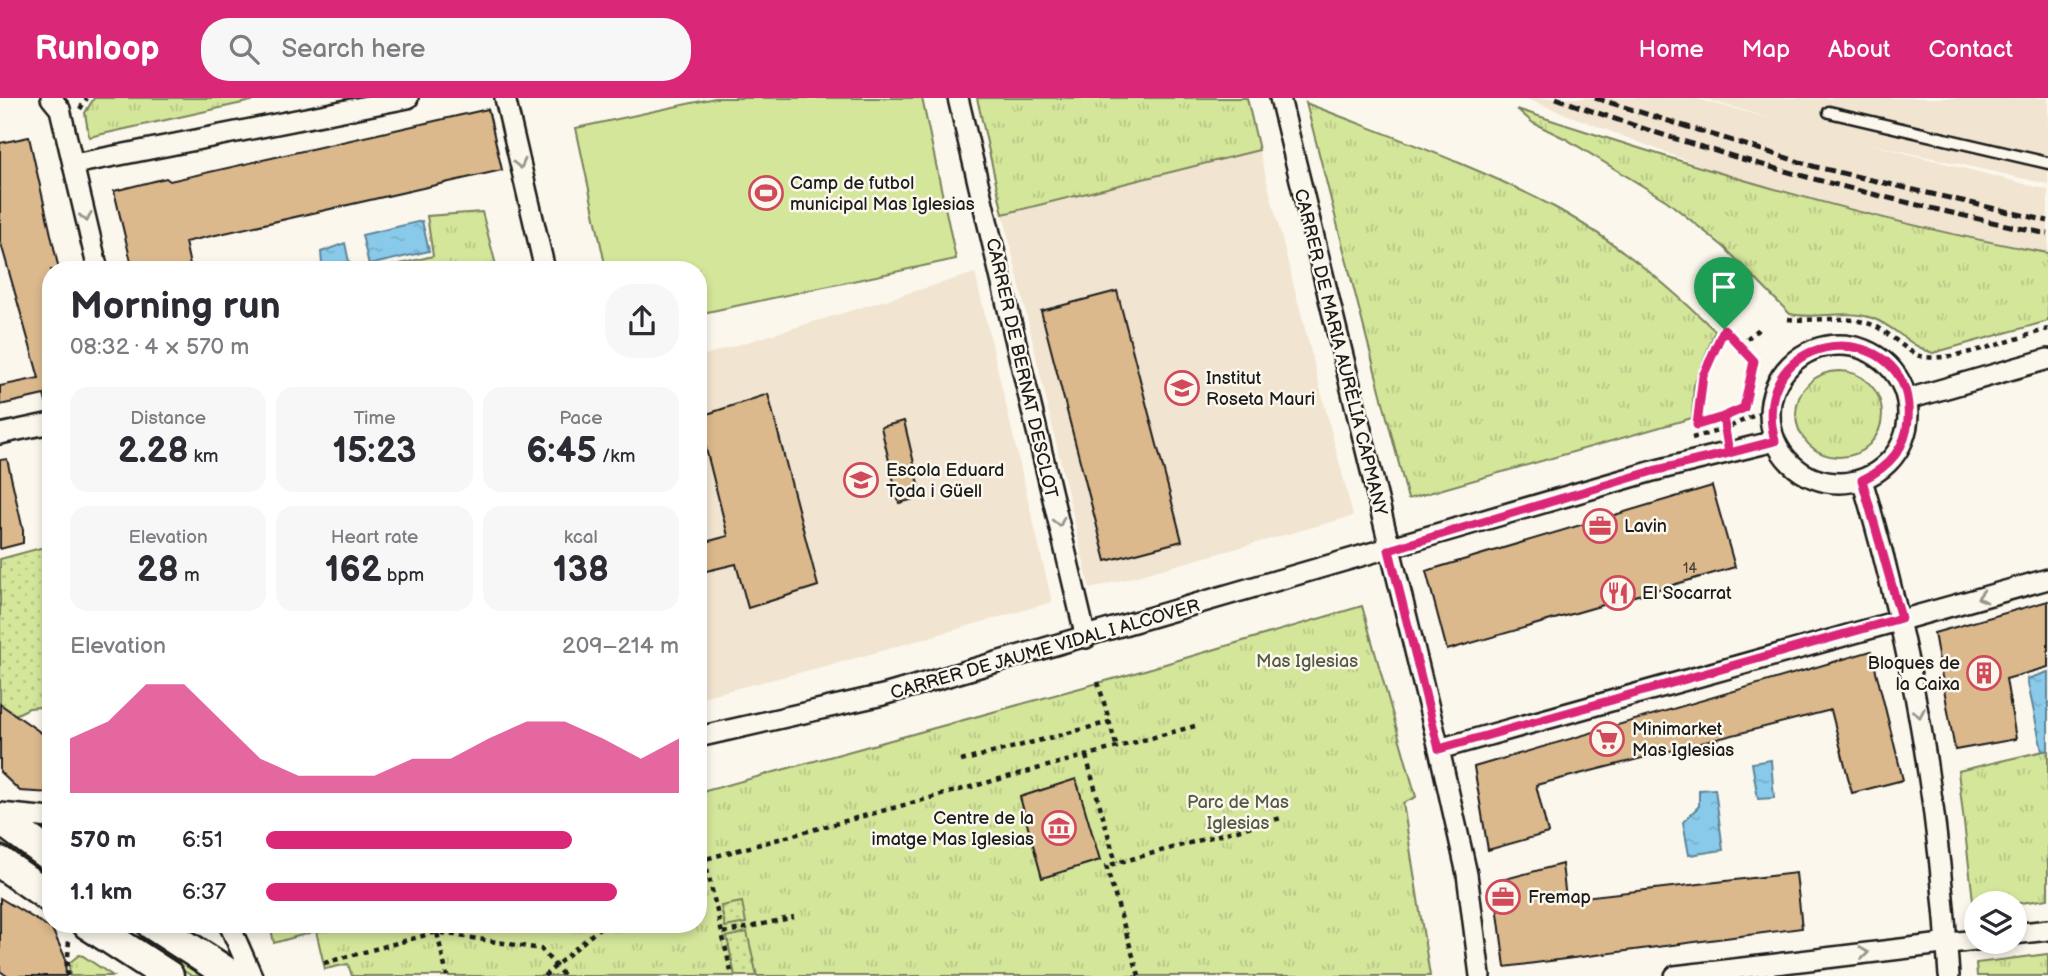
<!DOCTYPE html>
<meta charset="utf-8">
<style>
body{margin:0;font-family:"Balsamiq Sans",sans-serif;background:#f7f7f7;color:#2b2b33;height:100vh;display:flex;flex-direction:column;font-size:26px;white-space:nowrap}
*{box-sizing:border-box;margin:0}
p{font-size:23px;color:#7c7c81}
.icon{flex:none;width:38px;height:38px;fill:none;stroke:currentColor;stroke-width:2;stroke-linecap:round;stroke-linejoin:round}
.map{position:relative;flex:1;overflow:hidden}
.sheet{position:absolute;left:42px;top:163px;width:665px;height:672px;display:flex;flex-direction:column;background:#fff;border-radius:28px;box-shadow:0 4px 10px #0003}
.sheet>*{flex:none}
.fabs{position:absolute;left:1964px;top:793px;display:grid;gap:14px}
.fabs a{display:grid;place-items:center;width:63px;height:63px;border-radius:50%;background:#fff;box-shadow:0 4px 10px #0003;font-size:35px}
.pin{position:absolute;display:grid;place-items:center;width:60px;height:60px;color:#fff;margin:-72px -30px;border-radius:50% 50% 50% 0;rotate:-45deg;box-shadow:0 0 7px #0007}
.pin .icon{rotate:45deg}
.round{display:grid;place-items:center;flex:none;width:74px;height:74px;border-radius:28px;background:#f7f7f7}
.summary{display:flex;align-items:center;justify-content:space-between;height:119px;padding:0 28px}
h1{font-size:38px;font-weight:700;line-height:52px}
.metrics{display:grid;grid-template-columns:repeat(3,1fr);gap:10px;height:119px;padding:7px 28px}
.metrics div{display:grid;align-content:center;border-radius:18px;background:#f7f7f7;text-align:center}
.metrics b{font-size:35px;font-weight:700}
.metrics small{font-size:19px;font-weight:400}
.metrics p{font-size:19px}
.chart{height:196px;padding:14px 28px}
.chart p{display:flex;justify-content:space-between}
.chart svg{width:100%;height:126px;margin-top:7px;fill:#db2777;opacity:.7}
ul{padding:0 28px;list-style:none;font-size:23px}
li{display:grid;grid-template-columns:112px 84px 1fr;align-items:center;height:52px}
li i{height:18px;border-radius:9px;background:#db2777}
header{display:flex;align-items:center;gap:42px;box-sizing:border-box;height:98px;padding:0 35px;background:#db2777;color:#fff}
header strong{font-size:33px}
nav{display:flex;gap:38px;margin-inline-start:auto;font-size:24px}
.search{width:490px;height:63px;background:#f7f7f7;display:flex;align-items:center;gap:18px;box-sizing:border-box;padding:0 24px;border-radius:28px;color:#7c7c81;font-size:26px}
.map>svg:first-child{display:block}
</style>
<header>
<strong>Runloop</strong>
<div class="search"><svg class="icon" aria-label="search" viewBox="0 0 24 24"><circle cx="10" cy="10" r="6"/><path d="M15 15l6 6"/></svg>Search here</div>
<nav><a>Home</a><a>Map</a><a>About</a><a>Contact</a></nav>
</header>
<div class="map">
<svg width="2048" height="878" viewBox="0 0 2048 878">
<defs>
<pattern id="grass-tufts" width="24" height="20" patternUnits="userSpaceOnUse" patternTransform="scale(1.75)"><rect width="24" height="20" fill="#d4e69a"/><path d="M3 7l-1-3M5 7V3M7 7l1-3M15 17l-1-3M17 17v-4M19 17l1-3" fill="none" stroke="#b5c584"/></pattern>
<pattern id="garden-dots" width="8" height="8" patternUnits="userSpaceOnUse" patternTransform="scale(1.75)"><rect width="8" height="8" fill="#d4e69a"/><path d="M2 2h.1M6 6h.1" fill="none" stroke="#b5c584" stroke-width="1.8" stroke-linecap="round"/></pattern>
<pattern id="water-ripples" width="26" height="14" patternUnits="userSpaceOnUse" patternTransform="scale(1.75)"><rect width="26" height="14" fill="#89caea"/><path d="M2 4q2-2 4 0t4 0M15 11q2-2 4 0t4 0" fill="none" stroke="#76adc8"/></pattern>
</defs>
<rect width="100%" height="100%" fill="#fbf7ec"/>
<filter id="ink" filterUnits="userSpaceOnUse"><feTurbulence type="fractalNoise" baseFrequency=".0143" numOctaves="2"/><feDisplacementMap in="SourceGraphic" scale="14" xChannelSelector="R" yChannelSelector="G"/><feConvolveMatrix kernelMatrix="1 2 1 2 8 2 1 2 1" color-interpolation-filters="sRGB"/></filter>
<g filter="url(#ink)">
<g fill="#f1e4d0">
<polygon points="1524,0 1693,0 1776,22 1702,0 2048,0 2048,86 1866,45 2048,92 2048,155 1954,139 1727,78"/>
<polygon points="1259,52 1353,418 1090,491 1003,116"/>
<polygon points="975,175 1052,504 849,562 698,600 698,259"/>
</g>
<g fill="url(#grass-tufts)" stroke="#78815b" stroke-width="2">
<polygon points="94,0 265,0 89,39 85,15"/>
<polygon points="977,0 1247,0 1259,52 1003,116"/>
<path d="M1306 5C1390 38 1477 68 1556 110 1616 143 1667 186 1715 233L1694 287 1692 320 1408 401Z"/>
<path d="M1517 11C1691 68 1867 123 2048 155V223L1933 255C1910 249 1895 228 1872 220 1844 211 1817 222 1790 216L1724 149 1667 103 1566 41 1533 25Z"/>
<polygon points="482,114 497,171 379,171 433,158 427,118"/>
<circle cx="1839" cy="316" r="43"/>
<polygon points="1362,508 1416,699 1403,705 1430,878 352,878 348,866 325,871 316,833 274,845 270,826 698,826 698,695 1131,576"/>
<polygon points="2048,652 2048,801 2014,806 1976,805 1974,811 1958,673"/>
<polygon points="0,740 51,778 51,783 0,745"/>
<polygon points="110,826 129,826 212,878 192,878"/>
<polygon points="2048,856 2048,878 1977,878 1976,865"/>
<polygon points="79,857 83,858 113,878 70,878 69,865"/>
</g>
<g fill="url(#garden-dots)" stroke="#78815b" stroke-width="2">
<polygon points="48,448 51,608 29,610 15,617 0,606 0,461"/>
<polygon points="742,804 746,825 725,829 721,808"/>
<polygon points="747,834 757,878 735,878 727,839"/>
</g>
<polygon fill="#d4e69a" stroke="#78815b" stroke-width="2" points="715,0 922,0 956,161 698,216 698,172 606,171 576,30"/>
<g fill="url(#water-ripples)" stroke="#5d8498" stroke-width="2">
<polygon points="422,123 429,153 369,167 362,137"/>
<polygon points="345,145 349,164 328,169 322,166 321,154"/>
<polygon points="2048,574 2048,652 2042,653 2027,581"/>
<polygon points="1771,662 1774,700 1758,701 1752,665"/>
<polygon points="1715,691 1723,752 1689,757 1683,724 1699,708 1699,692"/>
</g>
<g fill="#dbb98d" stroke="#1c1c1c" stroke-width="2">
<polygon points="488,11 502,72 185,144 191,172 133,172 114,93 166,80 170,83"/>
<polygon points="29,39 59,172 51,172 51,303 46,304 44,297 0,307 0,288 39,280 0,142 0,45"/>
<polygon points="1117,193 1182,443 1106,463 1041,213"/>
<polygon points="768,296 818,488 748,510 736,466 698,475 698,446 728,438 698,319"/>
<polygon points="904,323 922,399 899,405 881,329"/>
<polygon points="7,361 23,432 23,445 0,451 0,362"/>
<polygon points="1712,388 1735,469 1447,552 1426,473"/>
<polygon points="2048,503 2048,569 2006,581 2016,641 1955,652 1934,535"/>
<polygon points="1871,553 1903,682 1852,695 1831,612 1536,687 1548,735 1488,752 1474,669"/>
<polygon points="0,606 43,636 51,636 51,695 20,693 0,674"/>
<polygon points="1076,681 1100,762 1042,780 1020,699"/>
<polygon points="1562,766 1566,801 1796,775 1802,830 1505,869 1494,784"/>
<polygon points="0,800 52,831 65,859 66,878 7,878 0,873"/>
</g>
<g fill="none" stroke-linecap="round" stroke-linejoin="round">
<g stroke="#1c1c1c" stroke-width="15">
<polyline id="lane" points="1829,14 2048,65"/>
</g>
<g stroke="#1c1c1c" stroke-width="24">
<g id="street">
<polyline points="51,0 60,11 98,172"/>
<polyline points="505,0 545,172"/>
<polyline points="958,0 1086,540"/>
<polyline points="1280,0 1439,651 1467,776 1480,878"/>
<polyline points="74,66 408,0"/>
<circle cx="1839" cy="316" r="69"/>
<polyline points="1908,301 2048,261"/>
<polyline points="0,336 51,325"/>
<path d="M1862 382C1912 549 1939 704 1949 878"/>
<polyline points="698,639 883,597 1653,373 1775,343"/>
<polyline points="1439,651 2048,481"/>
<polyline points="0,715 51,720"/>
<polyline points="229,826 252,878"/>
<polyline points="2014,836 2048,832"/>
<polyline points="1675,878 1976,842"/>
</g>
</g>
<g stroke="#1c1c1c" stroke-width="35">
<g id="primary">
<polyline points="0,721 51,758"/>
<polyline points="0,764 51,800"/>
<polyline points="88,826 168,878"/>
<polyline points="152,826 232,878"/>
</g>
</g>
<g stroke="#1c1c1c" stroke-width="4.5" stroke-dasharray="5 5" stroke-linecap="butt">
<polyline points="80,11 87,0"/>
<path d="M1788 221C1815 224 1846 216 1873 227 1889 234 1904 251 1917 257 1943 268 2020 239 2048 231"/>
<polyline points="1739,247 1759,231"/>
<polyline points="1723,319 1744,310 1754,263 1724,231 1703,278 1697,327 1723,319 1725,333"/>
<polyline points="1692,340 1725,331 1770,310"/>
<polyline points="1098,584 1117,650"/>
<polyline points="1086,658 1116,765"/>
<polyline points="961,663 1110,624"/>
<polyline points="698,732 732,878"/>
<polyline points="698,763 1195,628"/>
<polyline points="435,826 447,878"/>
<polyline points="441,835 541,851 564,878"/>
<polyline points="723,835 794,819"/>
<polyline points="324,865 466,826"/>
<polyline points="67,878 69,841"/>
<polyline points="544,878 604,826"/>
<polyline points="1139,878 1106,768 1281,720"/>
</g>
<use href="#lane" stroke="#fbf7ec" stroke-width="10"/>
<use href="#street" stroke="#fbf7ec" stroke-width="19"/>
<use href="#primary" stroke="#fbf7ec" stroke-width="30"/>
<g stroke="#1c1c1c" stroke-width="5" stroke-dasharray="10 5" stroke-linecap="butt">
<path d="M1556 0C1716 59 1881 101 2048 136"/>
<polyline points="1595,0 1816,69 2048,123"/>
</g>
</g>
<defs><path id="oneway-chevron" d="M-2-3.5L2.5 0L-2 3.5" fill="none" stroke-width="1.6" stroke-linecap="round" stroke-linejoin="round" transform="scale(1.75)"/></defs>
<g stroke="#97948e">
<use href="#oneway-chevron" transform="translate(520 66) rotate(77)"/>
<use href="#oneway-chevron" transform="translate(86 119) rotate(78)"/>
<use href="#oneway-chevron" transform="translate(1059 424) rotate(77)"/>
<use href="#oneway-chevron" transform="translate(1982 499) rotate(165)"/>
<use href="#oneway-chevron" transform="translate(1919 615) rotate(79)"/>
<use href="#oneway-chevron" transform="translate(1864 855) rotate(-7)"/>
</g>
</g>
<g fill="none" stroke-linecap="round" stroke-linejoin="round" filter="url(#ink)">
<g stroke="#fff" stroke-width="14">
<path id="route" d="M1724 231 1754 263 1744 310 1723 319 1729 355 1653 373 1389 452 1439 651 1901 520 1862 382C1887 370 1906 352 1908 322 1916 215 1744 226 1775 343L1729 355 1723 319 1697 327 1703 278 1724 231"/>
</g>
<use href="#route" stroke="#db2777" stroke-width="9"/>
</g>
<defs>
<g id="stadium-ring" transform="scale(1.75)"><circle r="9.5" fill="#fbf7ec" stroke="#d1495b" stroke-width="1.5"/><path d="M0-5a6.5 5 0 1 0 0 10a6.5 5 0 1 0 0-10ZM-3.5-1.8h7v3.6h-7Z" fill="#d1495b"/></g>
<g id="school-ring" transform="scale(1.75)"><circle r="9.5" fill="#fbf7ec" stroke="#d1495b" stroke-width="1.5"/><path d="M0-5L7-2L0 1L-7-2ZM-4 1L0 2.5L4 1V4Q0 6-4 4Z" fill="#d1495b"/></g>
<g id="office-ring" transform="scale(1.75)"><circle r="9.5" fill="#fbf7ec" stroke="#d1495b" stroke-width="1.5"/><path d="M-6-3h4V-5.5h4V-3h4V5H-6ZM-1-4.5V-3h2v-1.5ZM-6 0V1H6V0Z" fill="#d1495b"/></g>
<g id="restaurant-ring" transform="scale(1.75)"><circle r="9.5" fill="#fbf7ec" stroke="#d1495b" stroke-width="1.5"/><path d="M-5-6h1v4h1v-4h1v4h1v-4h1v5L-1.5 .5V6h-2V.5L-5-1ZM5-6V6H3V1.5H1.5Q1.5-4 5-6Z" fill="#d1495b"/></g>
<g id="building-ring" transform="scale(1.75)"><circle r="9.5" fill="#fbf7ec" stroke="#d1495b" stroke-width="1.5"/><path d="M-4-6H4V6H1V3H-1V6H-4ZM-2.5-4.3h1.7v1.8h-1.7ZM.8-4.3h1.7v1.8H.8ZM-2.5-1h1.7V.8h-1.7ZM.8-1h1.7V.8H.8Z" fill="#d1495b"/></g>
<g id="supermarket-ring" transform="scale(1.75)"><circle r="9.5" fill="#fbf7ec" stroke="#d1495b" stroke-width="1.5"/><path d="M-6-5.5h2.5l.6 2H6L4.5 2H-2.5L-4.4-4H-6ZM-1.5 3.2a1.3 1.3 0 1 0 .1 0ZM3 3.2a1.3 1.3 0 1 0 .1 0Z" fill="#d1495b"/></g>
<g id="museum-ring" transform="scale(1.75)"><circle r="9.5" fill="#fbf7ec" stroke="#d1495b" stroke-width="1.5"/><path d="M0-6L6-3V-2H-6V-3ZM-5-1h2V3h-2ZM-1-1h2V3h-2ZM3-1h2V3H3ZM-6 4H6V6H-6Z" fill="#d1495b"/></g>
</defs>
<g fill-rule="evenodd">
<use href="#stadium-ring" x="766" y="95"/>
<use href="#school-ring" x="1182" y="290"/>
<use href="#school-ring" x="861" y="382"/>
<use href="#office-ring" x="1600" y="428"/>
<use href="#restaurant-ring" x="1618" y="495"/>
<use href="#building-ring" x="1984" y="575"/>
<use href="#supermarket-ring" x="1607" y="641"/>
<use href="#museum-ring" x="1059" y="730"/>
<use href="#office-ring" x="1503" y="799"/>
</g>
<g text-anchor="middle" stroke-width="5" stroke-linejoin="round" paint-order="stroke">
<g font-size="14" fill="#4c4338">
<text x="1690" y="475">14</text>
</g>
<g font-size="18" fill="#1c1c1c" stroke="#fbf7ec" text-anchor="start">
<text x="790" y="91">Camp de futbol<tspan x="790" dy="21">municipal Mas Iglesias</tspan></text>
<text x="1206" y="286">Institut<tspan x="1206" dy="21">Roseta Mauri</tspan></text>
<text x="886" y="378">Escola Eduard<tspan x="886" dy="21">Toda i Güell</tspan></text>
<text x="1624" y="434">Lavin</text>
<text x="1642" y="501">El Socarrat</text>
<text x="1960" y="571" text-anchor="end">Bloques de<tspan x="1960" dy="21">la Caixa</tspan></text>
<text x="1632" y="637">Minimarket<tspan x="1632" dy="21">Mas Iglesias</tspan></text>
<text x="1034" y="726" text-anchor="end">Centre de la<tspan x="1034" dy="21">imatge Mas Iglesias</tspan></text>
<text x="1528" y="805">Fremap</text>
</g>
<g font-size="18" fill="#1c1c1c" stroke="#fbf7ec">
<text transform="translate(1341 254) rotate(76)" y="6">CARRER DE MARIA AURÈLIA CAPMANY</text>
<text transform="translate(1022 270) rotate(77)" y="6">CARRER DE BERNAT DESCLOT</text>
<text transform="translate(1045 551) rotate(-16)" y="6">CARRER DE JAUME VIDAL I ALCOVER</text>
</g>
<g font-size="18" fill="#535942" stroke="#fbf7ec">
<text x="1307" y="569">Mas Iglesias</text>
<text x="1238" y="710">Parc de Mas<tspan x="1238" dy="21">Iglesias</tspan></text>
</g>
</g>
</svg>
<div class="fabs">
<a><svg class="icon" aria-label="layers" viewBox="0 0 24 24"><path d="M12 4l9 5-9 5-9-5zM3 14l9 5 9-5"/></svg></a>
</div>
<div class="pin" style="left:1724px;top:231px;background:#1e9e55"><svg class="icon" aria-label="arrive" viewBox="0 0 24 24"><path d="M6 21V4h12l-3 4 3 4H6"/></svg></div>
<section class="sheet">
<div class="summary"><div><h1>Morning run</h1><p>08:32 · 4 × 570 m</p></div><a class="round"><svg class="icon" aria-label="share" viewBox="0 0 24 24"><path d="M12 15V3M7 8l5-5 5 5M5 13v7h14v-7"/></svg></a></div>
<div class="metrics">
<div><p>Distance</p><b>2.28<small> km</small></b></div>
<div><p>Time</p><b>15:23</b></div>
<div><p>Pace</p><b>6:45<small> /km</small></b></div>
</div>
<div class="metrics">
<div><p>Elevation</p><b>28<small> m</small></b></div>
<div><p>Heart rate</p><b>162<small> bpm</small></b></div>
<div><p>kcal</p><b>138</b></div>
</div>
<div class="chart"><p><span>Elevation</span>209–214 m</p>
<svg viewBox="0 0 160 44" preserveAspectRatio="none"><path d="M0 44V25L10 19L20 6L30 6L40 19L50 32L60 38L70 38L80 38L90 32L100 32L110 25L120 19L130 19L140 25L150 32L160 25V44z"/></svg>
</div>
<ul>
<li><b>570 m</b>6:51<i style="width:74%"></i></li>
<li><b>1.1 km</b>6:37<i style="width:85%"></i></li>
</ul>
</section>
</div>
